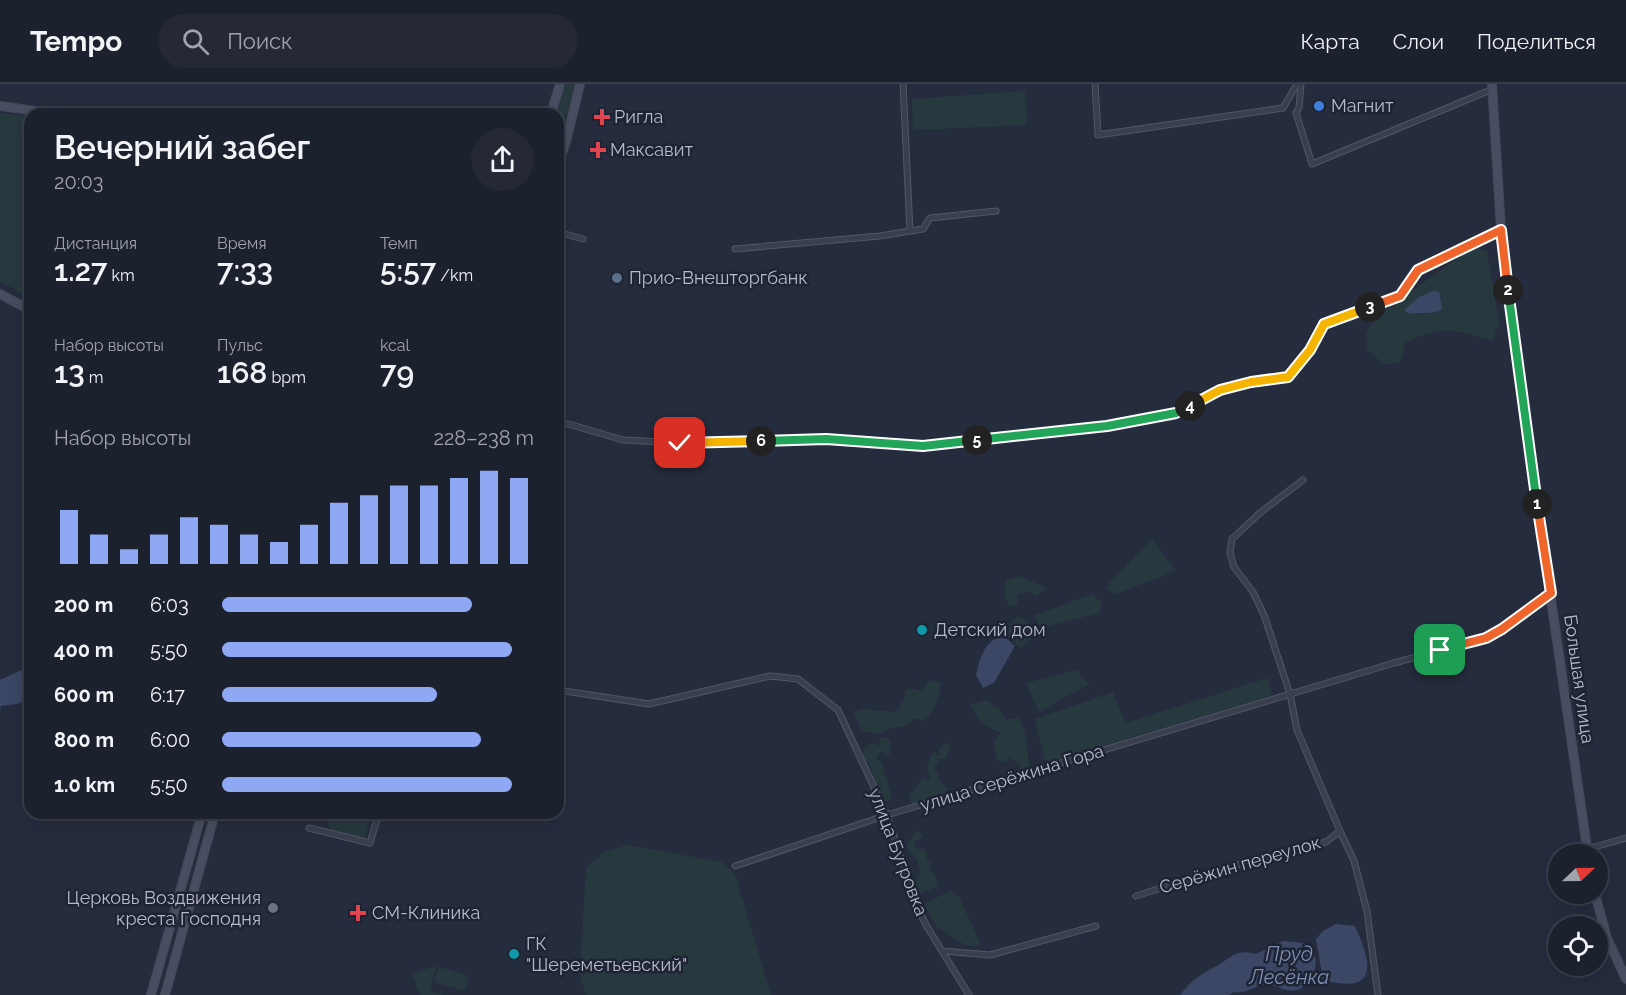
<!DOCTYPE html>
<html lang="ru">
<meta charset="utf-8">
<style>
body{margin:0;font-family:Raleway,sans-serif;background:#252936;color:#f1f3f6;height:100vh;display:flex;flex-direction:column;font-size:22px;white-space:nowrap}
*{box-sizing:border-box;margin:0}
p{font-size:20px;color:#a0a3aa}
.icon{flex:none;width:33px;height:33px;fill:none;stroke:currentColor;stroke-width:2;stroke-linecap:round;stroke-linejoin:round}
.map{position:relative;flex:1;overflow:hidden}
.panel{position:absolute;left:24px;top:24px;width:540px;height:711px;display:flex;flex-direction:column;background:#1c212e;border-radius:18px;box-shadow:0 6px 24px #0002,0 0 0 2px #3a3e4a}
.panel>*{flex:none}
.needle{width:39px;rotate:68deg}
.tools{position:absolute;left:1548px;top:760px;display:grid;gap:12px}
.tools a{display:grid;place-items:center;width:60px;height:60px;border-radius:50%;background:#1c212e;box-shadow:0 6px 24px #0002,0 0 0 2px #3a3e4a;font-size:30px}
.pin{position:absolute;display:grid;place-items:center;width:51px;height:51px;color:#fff;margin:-26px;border-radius:12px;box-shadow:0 3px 9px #0006}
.km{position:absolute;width:30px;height:30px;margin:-15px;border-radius:50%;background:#222;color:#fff;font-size:16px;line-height:30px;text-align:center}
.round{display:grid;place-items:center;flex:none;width:63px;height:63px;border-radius:32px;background:#252936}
.summary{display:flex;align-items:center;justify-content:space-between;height:102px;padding:0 30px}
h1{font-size:33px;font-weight:600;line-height:45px}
.stats{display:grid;grid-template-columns:repeat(3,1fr);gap:9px;height:102px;padding:6px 30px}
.stats div{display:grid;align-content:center}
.stats b{font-size:30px;font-weight:600}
.stats small{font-size:16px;font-weight:400}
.stats p{font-size:16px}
.chart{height:168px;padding:12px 30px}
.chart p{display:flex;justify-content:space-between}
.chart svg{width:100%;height:108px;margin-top:6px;stroke:#8fa8f4;stroke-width:6}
ul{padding:0 30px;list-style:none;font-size:20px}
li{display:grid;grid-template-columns:96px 72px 1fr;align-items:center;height:45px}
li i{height:15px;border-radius:8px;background:#8fa8f4}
header{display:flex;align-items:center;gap:36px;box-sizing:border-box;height:84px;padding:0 30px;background:#1c212e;border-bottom:2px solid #3a3e4a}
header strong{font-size:28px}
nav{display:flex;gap:33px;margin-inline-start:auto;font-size:21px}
.search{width:420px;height:54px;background:#252936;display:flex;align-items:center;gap:15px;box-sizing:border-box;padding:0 21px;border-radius:33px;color:#a0a3aa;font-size:22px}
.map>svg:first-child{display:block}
</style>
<header>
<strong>Tempo</strong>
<div class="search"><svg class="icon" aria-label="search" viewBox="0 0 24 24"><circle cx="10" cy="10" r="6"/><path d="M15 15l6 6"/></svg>Поиск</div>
<nav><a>Карта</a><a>Слои</a><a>Поделиться</a></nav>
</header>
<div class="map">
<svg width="1626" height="911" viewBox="0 0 1626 911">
<rect width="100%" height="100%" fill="#252c3e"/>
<g fill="#27393f" fill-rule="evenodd">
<polygon points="565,0 575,0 562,48 558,50 558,30 556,30"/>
<polygon points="1025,7 1027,41 913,46 912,15"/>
<polygon points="0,29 30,33 30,214 0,197"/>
<path d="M1478 164 1487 167 1499 239 1493 256C1453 247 1446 240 1406 258L1400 278 1384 281 1367 265 1366 248 1375 233 1465 169ZM1427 211 1423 230 1417 228 1415 217 1421 212Z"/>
<polygon points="1152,455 1176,487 1115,510 1105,504"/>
<polygon points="1019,492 1047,504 1035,512 1030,507 1017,510 1018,521 1009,523 1005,511 1006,497"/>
<polygon points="1093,510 1102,520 1099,529 1040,544 1035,531"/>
<polygon points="1015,534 1026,535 1036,549 1021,564 1005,550"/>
<polygon points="1076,586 1089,600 1039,628 1026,599"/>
<polygon points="1268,594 1272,612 1045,679 1035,635 1113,608 1125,639"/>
<path d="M934 596 941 599C939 617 936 624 924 637L914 634 908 641 890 645 879 650 862 647 854 628 862 625 895 628 905 615V606L911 604 921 607 928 598Z"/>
<polygon points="987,616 998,624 1006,636 1020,633 1025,649 1030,685 1019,688 1020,681 1009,673 1007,679 997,676 993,658 1001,649 981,639 970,621"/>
<path d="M886 653 891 657 889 672 881 667 876 675 882 678C884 692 891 703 892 717H885L879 701 875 699 870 679 865 677 862 670 866 662 873 659 878 662 880 660V654Z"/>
<polygon points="947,658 950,666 945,675 939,675 935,684 943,702 948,705 942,711 912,722 909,712 923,694 931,697 927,685 931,671 935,668 937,672 940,671 938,666"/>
<polygon points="347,729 371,729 365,755 330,746 324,731 345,736"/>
<polygon points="918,746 923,753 914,759 916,765 922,764 927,769 926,777 931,778 929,787 934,789 938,802 918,810 913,799 920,788 917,775 908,766 907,759"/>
<polygon points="627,761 722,778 735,790 771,911 586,911 580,892 586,784 604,768"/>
<polygon points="950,807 960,814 981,862 965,861 937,843 924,820"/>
<polygon points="436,882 430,902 432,908 444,911 420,911 412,890"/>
<polygon points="439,883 469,892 465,907 434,898"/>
</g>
<g fill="#3c4766">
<path d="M1433 207 1439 208 1442 225C1431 232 1421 227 1409 230L1404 226 1419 213Z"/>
<path d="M998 554 1007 555 1015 562 994 599 983 604 976 591C979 578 984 558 998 554Z"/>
<polygon points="30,582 30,614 17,620 1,622 0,626 0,596"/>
<path d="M1336 840 1355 842C1372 880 1379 911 1323 896L1316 855 1323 847Z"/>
<path d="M1283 857C1292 858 1304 857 1310 863 1323 876 1312 901 1297 906 1287 909 1279 902 1270 901 1257 899 1249 910 1234 908L1229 911H1180C1190 898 1199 891 1213 884 1231 875 1234 864 1256 870Z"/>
</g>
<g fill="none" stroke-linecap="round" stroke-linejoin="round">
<g stroke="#515766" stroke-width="7">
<g id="street">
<polyline points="903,0 910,147"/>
<polyline points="1095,0 1098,51 1283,24"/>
<polyline points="1283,24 1297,0"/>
<polyline points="1296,29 1312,80 1493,5"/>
<polyline points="1296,29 1299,24 1301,0"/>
<polyline points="558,148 583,155"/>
<polyline points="735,165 880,152 923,145 930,134 996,127"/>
<polyline points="558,337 623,356 680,359 826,355 923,362 1107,342 1176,329 1220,306 1251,298 1288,293 1310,266 1325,240 1400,212 1417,185 1501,146"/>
<polyline points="558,606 649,620 770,592 798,595 838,626 887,731 915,818 926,841 969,911"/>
<polyline points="309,744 370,759 379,729"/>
<polyline points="1340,747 1354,777 1367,827 1378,911"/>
<polyline points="1587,765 1626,754"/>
<polyline points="735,782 887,731 1394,579 1486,554 1502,545 1551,509"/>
<polyline points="1136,812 1214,787 1326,758 1340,747 1297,646 1290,610 1264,531 1253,508 1234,483 1230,469 1232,455 1261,428 1303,396"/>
<polyline points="942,867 990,871 1096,842"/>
</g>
</g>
<g stroke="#434857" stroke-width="10">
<g id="secondary">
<polyline points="1492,0 1501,146 1513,253 1588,771"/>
<polyline points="0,22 57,30"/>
<polyline points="551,30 560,0"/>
<polyline points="558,80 566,58 580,0"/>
<polyline points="0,210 30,226"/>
<polyline points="1595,810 1607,854 1626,895"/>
<polyline points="151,911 202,729"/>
<polyline points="165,911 215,729"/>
</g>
</g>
<use href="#street" stroke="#393f4e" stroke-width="5"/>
<use href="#secondary" stroke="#484d61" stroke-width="8"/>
</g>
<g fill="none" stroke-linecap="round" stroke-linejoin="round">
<g stroke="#fff" stroke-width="12">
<polyline id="split-1" points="1440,566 1486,554 1502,545 1551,509 1537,420"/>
</g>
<g stroke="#fff" stroke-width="12">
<polyline id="split-2" points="1508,206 1537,420"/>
</g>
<g stroke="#fff" stroke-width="12">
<polyline id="split-3" points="1370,223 1400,212 1418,186 1501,146 1508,206"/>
</g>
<g stroke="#fff" stroke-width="12">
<polyline id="split-4" points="1190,322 1220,306 1251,298 1288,293 1310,266 1324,240 1370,223"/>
</g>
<g stroke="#fff" stroke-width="12">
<polyline id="split-5" points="977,356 1107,342 1176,329 1190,322"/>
</g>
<g stroke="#fff" stroke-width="12">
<polyline id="split-6" points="761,357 826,355 923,362 977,356"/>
</g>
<g stroke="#fff" stroke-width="12">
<polyline id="split-7" points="680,359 761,357"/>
</g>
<use href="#split-1" stroke="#f0652b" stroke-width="8"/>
<use href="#split-2" stroke="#22a559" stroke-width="8"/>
<use href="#split-3" stroke="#f0652b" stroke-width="8"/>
<use href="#split-4" stroke="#f5b400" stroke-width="8"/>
<use href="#split-5" stroke="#22a559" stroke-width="8"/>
<use href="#split-6" stroke="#22a559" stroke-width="8"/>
<use href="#split-7" stroke="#f5b400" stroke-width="8"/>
</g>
<circle fill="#3f7fe0" stroke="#1e2433" stroke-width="2" cx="1319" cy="22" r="6"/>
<g fill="#e0444e" stroke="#1e2433" stroke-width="2">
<path d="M599 24h6v6h6v6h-6v6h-6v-6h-6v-6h6z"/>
<path d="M595 57h6v6h6v6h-6v6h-6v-6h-6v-6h6z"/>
<path d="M355 820h6v6h6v6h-6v6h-6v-6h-6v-6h6z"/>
</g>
<circle fill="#5c6f8a" stroke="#1e2433" stroke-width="2" cx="617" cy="194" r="6"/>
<g fill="#0f9aa8" stroke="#1e2433" stroke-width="2">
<circle cx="922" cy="546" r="6"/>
<circle cx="514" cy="870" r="6"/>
</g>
<circle fill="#6b7280" stroke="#1e2433" stroke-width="2" cx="273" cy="824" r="6"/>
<g text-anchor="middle" stroke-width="5" stroke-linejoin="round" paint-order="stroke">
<g font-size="18" fill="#b6bac9" stroke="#1e2433" text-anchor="start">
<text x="1331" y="28">Магнит</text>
<text x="614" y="39">Ригла</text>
<text x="610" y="72">Максавит</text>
<text x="629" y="200">Прио-Внешторгбанк</text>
<text x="934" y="552">Детский дом</text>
<text x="261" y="820" text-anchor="end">Церковь Воздвижения<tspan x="261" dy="21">креста Господня</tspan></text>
<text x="372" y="835">СМ-Клиника</text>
<text x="526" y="866">ГК<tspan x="526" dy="21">"Шереметьевский"</tspan></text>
</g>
<g font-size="18" fill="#b6bac9" stroke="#1e2433">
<text transform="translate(1579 595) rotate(82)" y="6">Большая улица</text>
<text transform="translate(1012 694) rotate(-17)" y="6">улица Серёжина Гора</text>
<text transform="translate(898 768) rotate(69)" y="6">улица Бугровка</text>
<text transform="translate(1240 781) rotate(-16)" y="6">Серёжин переулок</text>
</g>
<g font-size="20" font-style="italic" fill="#7e8caf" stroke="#1e2433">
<text x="1289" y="877">Пруд<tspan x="1289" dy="23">Лесёнка</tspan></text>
</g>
</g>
</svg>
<div class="tools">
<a><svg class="needle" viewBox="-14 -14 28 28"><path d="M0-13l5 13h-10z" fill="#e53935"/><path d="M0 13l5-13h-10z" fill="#a0a3aa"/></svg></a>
<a><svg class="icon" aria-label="locate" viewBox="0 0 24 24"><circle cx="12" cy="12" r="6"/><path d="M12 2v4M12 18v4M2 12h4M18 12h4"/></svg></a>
</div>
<div class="pin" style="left:1440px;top:566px;background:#1e9e55"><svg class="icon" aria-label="arrive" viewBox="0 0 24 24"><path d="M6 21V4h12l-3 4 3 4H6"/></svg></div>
<div class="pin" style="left:680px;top:359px;background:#d93025"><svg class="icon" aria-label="check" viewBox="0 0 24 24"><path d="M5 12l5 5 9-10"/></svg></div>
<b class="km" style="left:1537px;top:420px">1</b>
<b class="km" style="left:1508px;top:206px">2</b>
<b class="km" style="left:1370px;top:223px">3</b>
<b class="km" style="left:1190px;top:322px">4</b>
<b class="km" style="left:977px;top:356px">5</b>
<b class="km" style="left:761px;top:357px">6</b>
<section class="panel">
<div class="summary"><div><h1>Вечерний забег</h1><p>20:03</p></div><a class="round"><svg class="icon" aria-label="share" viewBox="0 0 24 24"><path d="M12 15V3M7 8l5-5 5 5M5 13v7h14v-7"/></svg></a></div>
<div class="stats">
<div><p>Дистанция</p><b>1.27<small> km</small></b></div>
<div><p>Время</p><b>7:33</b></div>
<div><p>Темп</p><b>5:57<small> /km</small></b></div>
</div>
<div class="stats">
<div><p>Набор высоты</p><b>13<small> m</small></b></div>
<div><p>Пульс</p><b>168<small> bpm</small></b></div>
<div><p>kcal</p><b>79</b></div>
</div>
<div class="chart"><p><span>Набор высоты</span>228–238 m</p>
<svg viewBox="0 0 160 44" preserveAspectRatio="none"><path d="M5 44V22M15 44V32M25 44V38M35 44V32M45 44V25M55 44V28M65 44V32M75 44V35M85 44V28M95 44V19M105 44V16M115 44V12M125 44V12M135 44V9M145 44V6M155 44V9"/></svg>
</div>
<ul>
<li><b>200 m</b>6:03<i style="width:80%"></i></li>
<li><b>400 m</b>5:50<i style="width:93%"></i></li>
<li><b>600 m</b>6:17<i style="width:69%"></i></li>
<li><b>800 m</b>6:00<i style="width:83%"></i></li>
<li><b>1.0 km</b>5:50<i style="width:93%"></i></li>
</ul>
</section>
</div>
